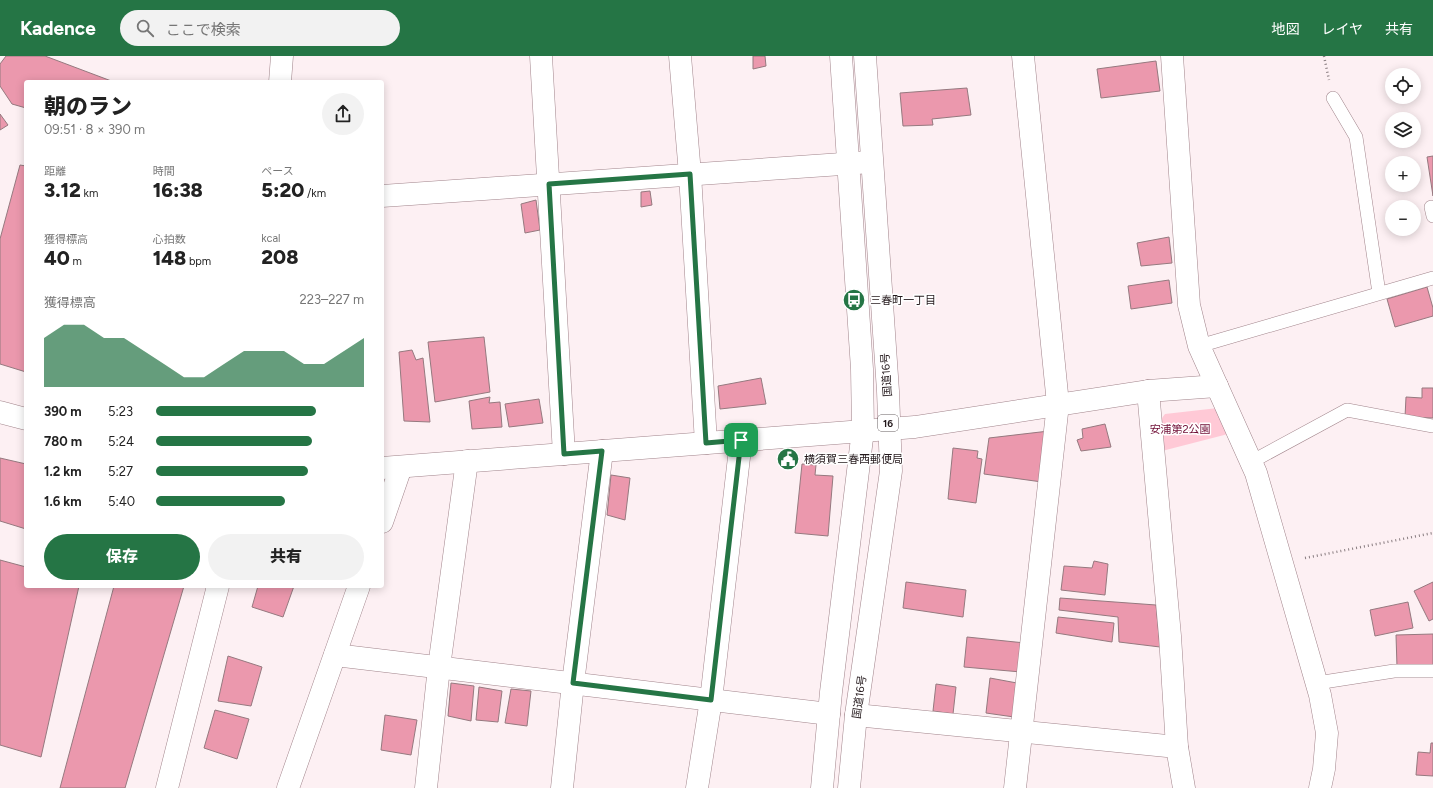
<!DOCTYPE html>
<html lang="ja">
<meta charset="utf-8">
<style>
body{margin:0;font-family:Figtree,"Noto Sans JP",sans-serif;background:#f2f2f2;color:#222;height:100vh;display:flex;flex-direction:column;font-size:15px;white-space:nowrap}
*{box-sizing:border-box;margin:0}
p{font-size:13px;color:#767676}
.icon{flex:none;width:22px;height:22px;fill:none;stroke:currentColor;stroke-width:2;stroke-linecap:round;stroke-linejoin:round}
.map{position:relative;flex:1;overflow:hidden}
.details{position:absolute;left:24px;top:24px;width:360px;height:508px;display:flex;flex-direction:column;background:#fff;border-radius:4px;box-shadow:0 2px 10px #0003}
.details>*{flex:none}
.tools{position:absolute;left:1385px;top:12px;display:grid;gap:8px}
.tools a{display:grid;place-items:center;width:36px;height:36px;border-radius:50%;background:#fff;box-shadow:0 2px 10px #0003;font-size:20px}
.pin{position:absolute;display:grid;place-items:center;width:34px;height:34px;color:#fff;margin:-17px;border-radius:8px;box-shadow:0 2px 6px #0006}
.round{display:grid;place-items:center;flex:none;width:42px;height:42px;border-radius:21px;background:#f2f2f2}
.overview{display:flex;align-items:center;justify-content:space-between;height:68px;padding:0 20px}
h1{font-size:22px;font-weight:800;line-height:30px}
.metrics{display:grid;grid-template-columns:repeat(3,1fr);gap:6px;height:68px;padding:4px 20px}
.metrics div{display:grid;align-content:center}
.metrics b{font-size:20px;font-weight:800}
.metrics small{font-size:11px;font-weight:400}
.metrics p{font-size:11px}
.chart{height:112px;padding:8px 20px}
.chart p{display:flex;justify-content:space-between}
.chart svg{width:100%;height:72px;margin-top:4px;fill:#257545;opacity:.7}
.primary-button{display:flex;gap:8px;margin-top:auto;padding:8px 20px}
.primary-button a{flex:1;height:46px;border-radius:24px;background:#257545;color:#fff;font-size:16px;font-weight:800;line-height:46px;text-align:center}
.primary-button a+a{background:#f2f2f2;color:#222}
ul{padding:0 20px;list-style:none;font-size:13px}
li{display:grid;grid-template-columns:64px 48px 1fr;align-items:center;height:30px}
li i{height:10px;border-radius:5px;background:#257545}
header{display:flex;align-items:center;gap:24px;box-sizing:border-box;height:56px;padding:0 20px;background:#257545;color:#fff}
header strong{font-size:19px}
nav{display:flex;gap:22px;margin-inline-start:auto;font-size:14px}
.search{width:280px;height:36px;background:#f2f2f2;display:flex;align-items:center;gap:10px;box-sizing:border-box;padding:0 14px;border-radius:22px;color:#767676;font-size:15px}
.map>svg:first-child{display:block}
</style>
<header>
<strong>Kadence</strong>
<div class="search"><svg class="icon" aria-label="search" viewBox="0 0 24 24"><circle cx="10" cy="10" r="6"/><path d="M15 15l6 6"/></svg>ここで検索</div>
<nav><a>地図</a><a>レイヤ</a><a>共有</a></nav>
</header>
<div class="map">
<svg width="1433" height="732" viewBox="0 0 1433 732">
<rect width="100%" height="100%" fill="#fdf0f3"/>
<polygon fill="#ffc9d6" points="1218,352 1228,378 1162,395 1159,366 1165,358"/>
<g fill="#eb98ad" stroke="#95797f">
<polygon points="6,0 45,0 114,26 26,26 26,52 12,48 0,30 0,8"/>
<polygon points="753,0 765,0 766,10 753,13"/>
<polygon points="1156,5 1160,35 1101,42 1097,13"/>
<polygon points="967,32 971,59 932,63 933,69 903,70 900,37"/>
<polygon points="0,58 8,69 0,74"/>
<polygon points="1433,100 1433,140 1427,101"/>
<polygon points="20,109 26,110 26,316 0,308 0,183"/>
<polygon points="650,135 652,149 641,151 641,136"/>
<polygon points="536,144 540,174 525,177 521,148"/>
<polygon points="1169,181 1172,207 1141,210 1137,187"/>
<polygon points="1169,224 1172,247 1131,253 1128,230"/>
<polygon points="1427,231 1433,252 1433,260 1395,271 1387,243"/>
<polygon points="484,281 490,336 435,346 428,286"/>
<polygon points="412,294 416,304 423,302 430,366 404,365 399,296"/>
<polygon points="761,322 766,348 720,353 718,330"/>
<polygon points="1422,332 1433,332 1433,362 1405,361 1406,341 1422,342"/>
<polygon points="490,341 489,347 500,346 502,371 472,373 469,345"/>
<polygon points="539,343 543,367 509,371 505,348"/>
<polygon points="1105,368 1111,391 1081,395 1077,384 1083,382 1082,373"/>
<polygon points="1049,375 1042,426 984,418 989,382"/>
<polygon points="953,392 978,395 977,402 982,403 976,447 948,443"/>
<polygon points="0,402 26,408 26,473 0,465"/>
<polygon points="802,408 816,409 815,419 833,420 828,480 795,477"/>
<polygon points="611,419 630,422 625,464 607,459"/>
<polygon points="0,504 26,511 26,530 79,530 41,701 0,689"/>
<polygon points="1094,505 1108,508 1105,539 1061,534 1064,510 1092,512"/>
<polygon points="906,526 966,534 963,561 903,552"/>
<polygon points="1433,526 1433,563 1429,565 1414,535"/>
<polygon points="114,530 184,530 125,732 60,732"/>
<polygon points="258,530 294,530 283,561 252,551"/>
<polygon points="1060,542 1156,549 1160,591 1119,586 1118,561 1059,554"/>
<polygon points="1408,546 1413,572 1375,580 1370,554"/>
<polygon points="1058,561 1114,567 1112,586 1056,577"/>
<polygon points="1433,578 1433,609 1397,611 1396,579"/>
<polygon points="967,581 1025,587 1021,616 964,611"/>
<polygon points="228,600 262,611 251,650 218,645"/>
<polygon points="990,622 1017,627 1014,661 986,657"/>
<polygon points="451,627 474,630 471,665 448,660"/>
<polygon points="936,628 956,631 953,658 933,655"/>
<polygon points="479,631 502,635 498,666 476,664"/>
<polygon points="511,633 531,635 527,670 505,667"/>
<polygon points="215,654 249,663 237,703 204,692"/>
<polygon points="385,659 417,664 411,699 381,694"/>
<polygon points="1431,687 1433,687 1433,720 1416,719 1418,696 1430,697"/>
</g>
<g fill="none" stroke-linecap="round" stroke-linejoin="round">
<g stroke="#a1848b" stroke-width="14">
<g id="service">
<polyline points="1333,42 1356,81 1379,237"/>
<polyline points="1431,151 1433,160"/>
<polyline points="1199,290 1433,222"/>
<polyline points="1251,406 1347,354 1433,370"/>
<polyline points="1317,627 1394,615 1433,615"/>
</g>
</g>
<g stroke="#a1848b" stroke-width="23">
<g id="minor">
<polyline points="541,0 564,398"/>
<polyline points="680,0 690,118 706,387"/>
<polyline points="1172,0 1189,249 1199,290 1256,417 1320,639 1327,677 1324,713 1320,732"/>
<polyline points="382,140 871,106"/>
<polyline points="1148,335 1170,580 1177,691 1184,732"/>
<polyline points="382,466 401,411"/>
<polyline points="335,599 829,658"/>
<polyline points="856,659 1177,691"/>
<polyline points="288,732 359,530"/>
<polyline points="426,732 439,611 467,405"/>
<polyline points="562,732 573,627 602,395"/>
<polyline points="697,732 711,644 741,384"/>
<polyline points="1015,732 1058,348 1023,0"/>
</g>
</g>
<g stroke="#a1848b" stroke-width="23">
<g id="tertiary">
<polyline points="280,26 282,0"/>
<polyline points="0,356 26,363"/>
<polyline points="382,412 915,371 1148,335 1217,330"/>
<polyline points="167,732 218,530"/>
</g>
</g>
<g stroke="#a1848b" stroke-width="23">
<g id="trunk">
<polyline points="822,732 831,636 863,374 862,313 841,0"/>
<polyline points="849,732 856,659 891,415 888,335 865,0"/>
</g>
</g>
<g stroke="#897d80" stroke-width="2.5" stroke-dasharray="1 3" stroke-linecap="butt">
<polyline points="1324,0 1329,24"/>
<polyline points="1305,502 1433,477"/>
</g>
<use href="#service" stroke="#fff" stroke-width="13"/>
<use href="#minor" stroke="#fff" stroke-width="22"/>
<use href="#tertiary" stroke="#fff" stroke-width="22"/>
<use href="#trunk" stroke="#fff" stroke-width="22"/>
</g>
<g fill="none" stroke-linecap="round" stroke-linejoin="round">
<g stroke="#fff" stroke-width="8">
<polygon id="route" points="690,118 706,387 741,384 711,644 573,627 602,395 564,398 549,128"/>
</g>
<use href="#route" stroke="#257545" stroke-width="5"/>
</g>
<defs>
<g id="bus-disc" transform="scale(1.15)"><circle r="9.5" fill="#257545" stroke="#fff"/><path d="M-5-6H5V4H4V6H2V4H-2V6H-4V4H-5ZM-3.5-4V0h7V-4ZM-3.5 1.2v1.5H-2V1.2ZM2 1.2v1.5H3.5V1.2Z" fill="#fff"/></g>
<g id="civic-disc" transform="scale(1.15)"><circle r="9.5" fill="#257545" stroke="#fff"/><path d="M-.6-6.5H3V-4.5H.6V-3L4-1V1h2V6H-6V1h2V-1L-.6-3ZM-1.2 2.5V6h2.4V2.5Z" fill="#fff"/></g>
</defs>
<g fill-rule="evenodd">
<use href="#bus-disc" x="854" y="244"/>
<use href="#civic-disc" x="788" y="403"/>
</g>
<g text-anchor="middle" stroke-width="3" stroke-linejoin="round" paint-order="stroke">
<rect fill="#fff" stroke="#655d5f" stroke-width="1" x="878" y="359" width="20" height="16" rx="3"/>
<g font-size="10" font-weight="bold" fill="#23181b">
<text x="888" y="371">16</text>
</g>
<g font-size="11" fill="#23181b" stroke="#fff" text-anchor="start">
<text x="870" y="248">三春町一丁目</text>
<text x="804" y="407">横須賀三春西郵便局</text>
</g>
<g font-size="11" fill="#23181b" stroke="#fff">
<text transform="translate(886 319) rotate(-94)" y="4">国道16号</text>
<text transform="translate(859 641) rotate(-82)" y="4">国道16号</text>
</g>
<g font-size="11" fill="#6f0d35" stroke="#fff">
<text x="1180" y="377">安浦第2公園</text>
</g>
</g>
</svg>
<div class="tools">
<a><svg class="icon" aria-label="locate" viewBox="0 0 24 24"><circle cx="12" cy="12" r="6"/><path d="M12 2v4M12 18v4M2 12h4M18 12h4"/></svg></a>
<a><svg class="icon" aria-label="layers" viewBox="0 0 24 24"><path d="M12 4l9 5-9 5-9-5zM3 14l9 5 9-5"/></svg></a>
<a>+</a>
<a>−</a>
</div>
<div class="pin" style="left:741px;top:384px;background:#1e9e55"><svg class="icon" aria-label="arrive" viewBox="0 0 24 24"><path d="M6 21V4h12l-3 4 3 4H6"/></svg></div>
<section class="details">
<div class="overview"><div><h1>朝のラン</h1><p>09:51 · 8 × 390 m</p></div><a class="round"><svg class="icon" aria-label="share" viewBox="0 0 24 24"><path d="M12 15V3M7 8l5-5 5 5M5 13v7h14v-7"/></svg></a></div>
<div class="metrics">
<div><p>距離</p><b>3.12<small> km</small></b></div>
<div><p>時間</p><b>16:38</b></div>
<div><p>ペース</p><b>5:20<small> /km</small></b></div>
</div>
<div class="metrics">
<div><p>獲得標高</p><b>40<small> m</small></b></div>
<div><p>心拍数</p><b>148<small> bpm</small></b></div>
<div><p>kcal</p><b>208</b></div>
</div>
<div class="chart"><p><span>獲得標高</span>223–227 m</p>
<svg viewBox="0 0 160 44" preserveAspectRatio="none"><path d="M0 44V14L10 6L20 6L30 14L40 14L50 22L60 30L70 38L80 38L90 30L100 22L110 22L120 22L130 30L140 30L150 22L160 14V44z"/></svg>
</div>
<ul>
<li><b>390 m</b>5:23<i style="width:77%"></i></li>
<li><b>780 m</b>5:24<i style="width:75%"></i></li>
<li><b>1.2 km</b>5:27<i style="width:73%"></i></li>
<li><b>1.6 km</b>5:40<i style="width:62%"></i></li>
</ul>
<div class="primary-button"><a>保存</a><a>共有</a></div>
</section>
</div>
